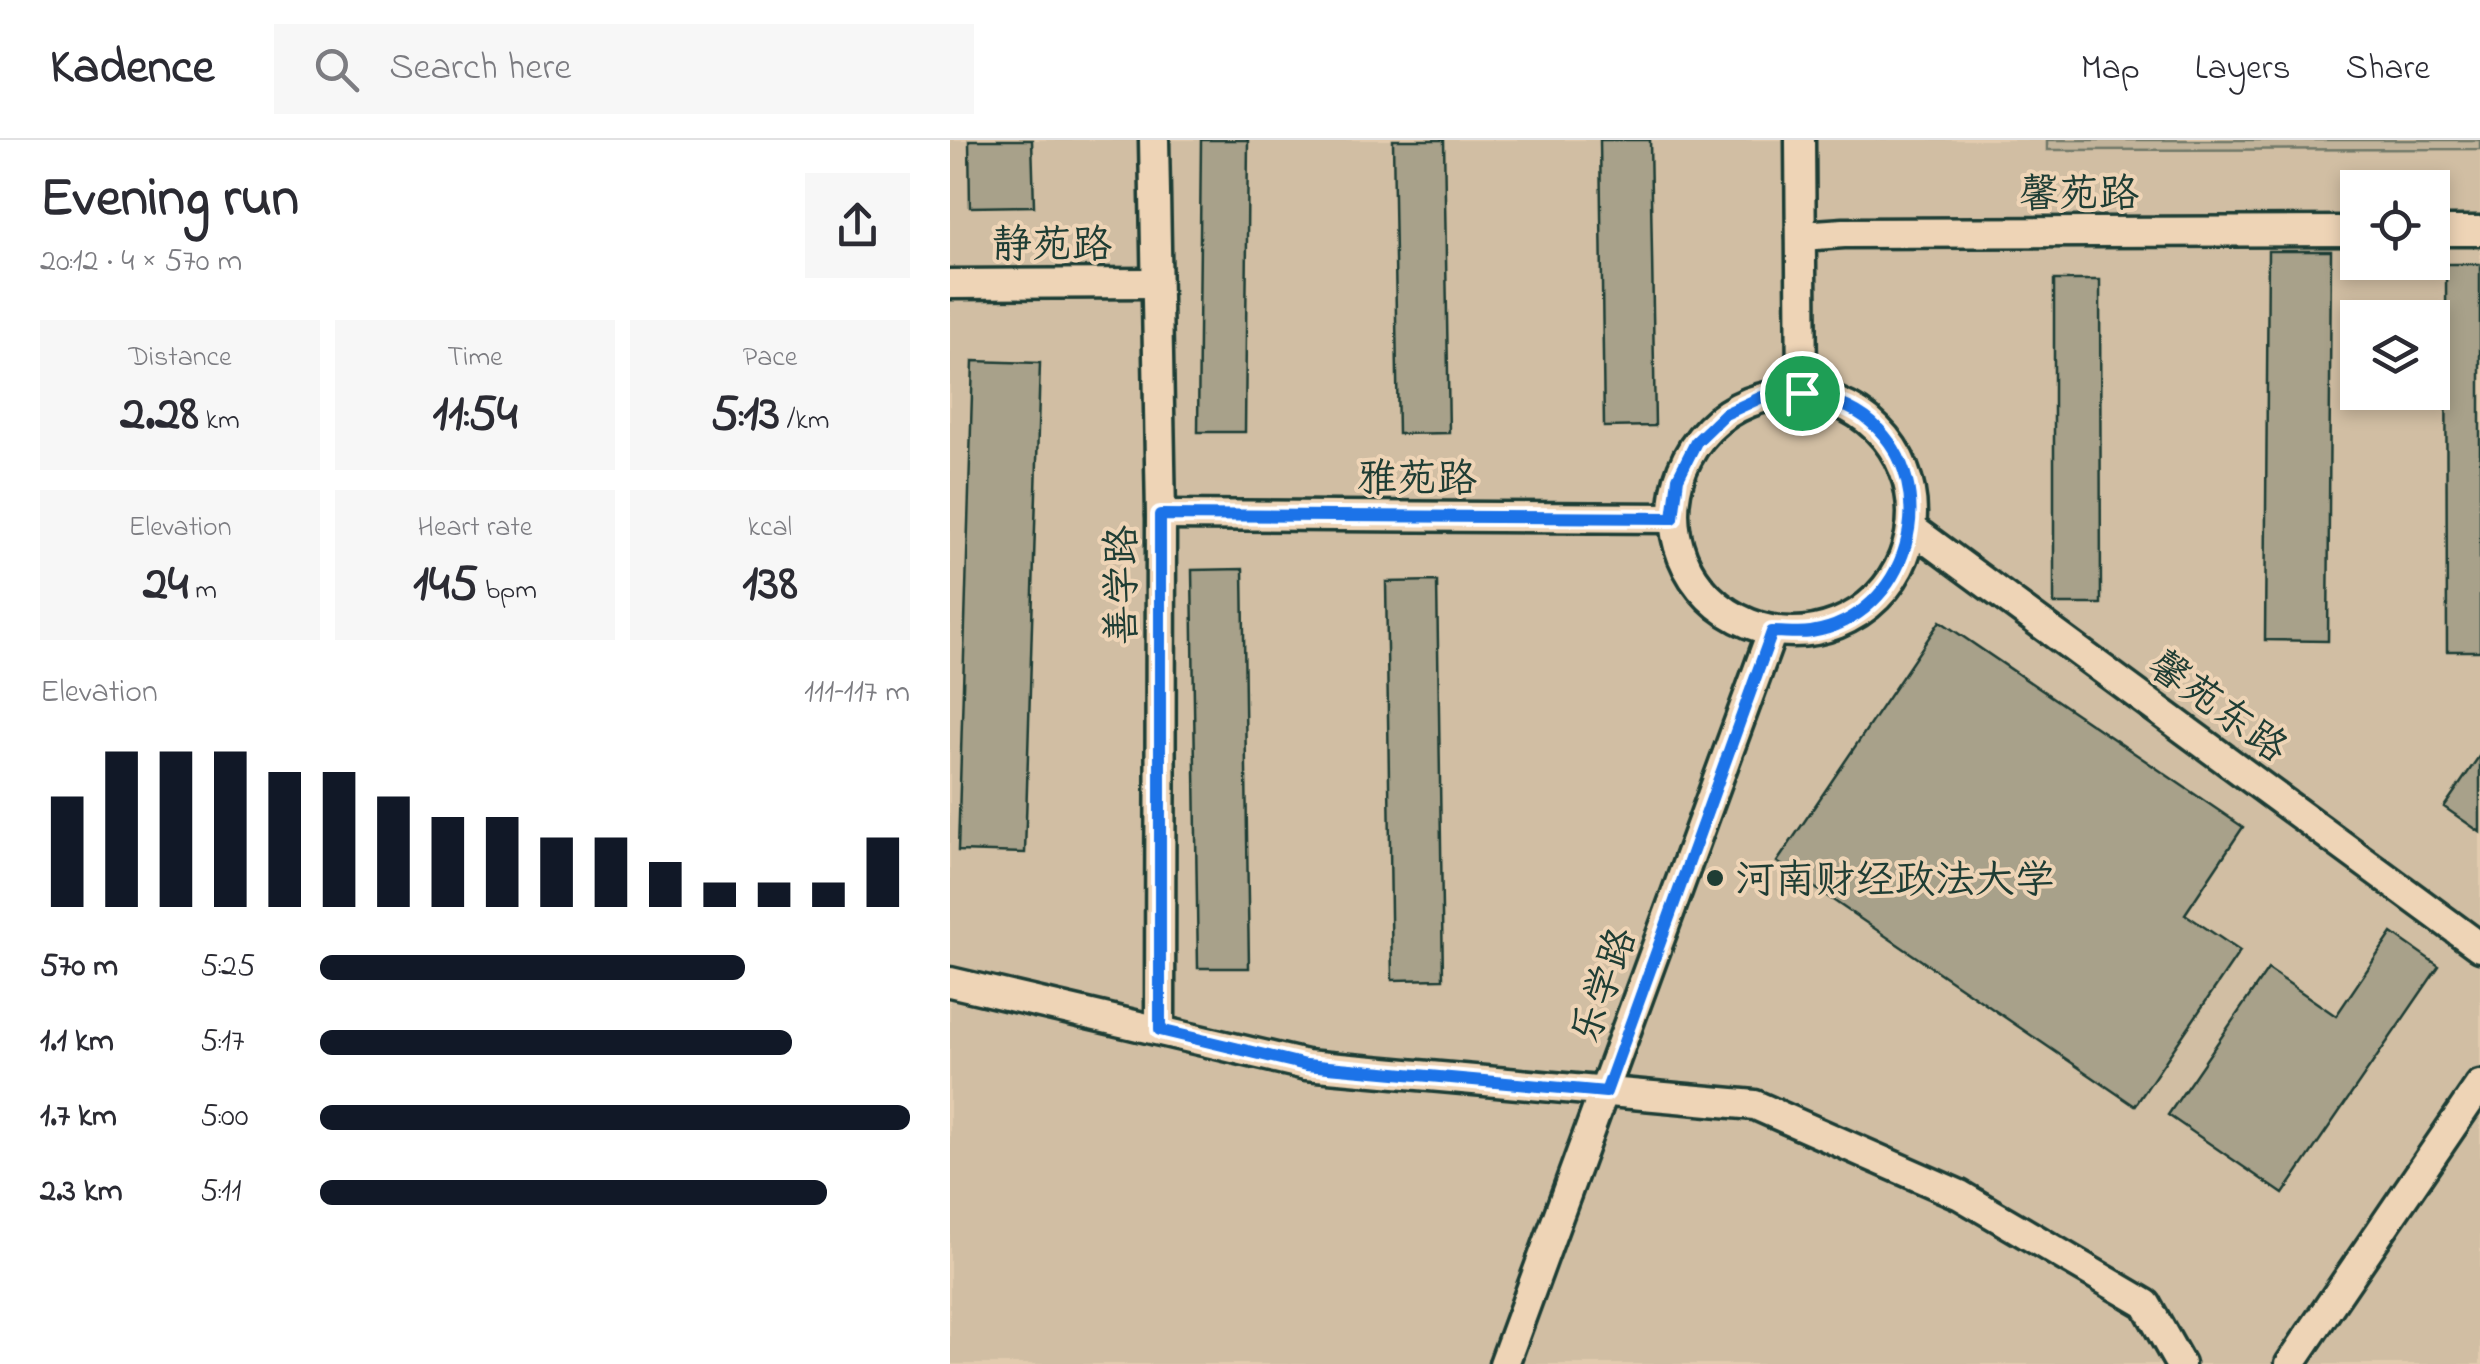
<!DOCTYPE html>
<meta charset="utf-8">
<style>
body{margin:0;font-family:"Indie Flower","LXGW WenKai TC",sans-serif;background:#f7f7f7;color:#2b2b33;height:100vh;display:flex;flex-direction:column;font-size:38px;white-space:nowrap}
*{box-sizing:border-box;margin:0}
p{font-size:32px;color:#7c7c81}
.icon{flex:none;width:55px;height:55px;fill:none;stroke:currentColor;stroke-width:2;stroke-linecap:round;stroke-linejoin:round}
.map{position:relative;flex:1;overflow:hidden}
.side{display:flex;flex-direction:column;background:#fff;width:950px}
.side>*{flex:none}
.fabs{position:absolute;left:1390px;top:30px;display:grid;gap:20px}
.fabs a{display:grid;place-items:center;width:110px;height:110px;border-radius:0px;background:#fff;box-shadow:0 5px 15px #0003;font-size:50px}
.pin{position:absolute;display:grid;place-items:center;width:85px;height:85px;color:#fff;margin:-42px;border:5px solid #fff;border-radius:50%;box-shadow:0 2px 10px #0007}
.round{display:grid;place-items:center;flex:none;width:105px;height:105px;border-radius:0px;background:#f7f7f7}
.headline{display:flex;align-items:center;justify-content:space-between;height:170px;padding:0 40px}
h1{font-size:55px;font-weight:800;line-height:75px}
.metrics{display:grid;grid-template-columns:repeat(3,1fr);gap:15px;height:170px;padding:10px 40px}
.metrics div{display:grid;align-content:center;border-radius:0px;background:#f7f7f7;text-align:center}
.metrics b{font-size:50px;font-weight:800}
.metrics small{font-size:28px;font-weight:400}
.metrics p{font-size:28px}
.chart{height:280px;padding:20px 40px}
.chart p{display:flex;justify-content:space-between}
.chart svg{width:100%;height:180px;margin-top:10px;stroke:#111827;stroke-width:6}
ul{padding:0 40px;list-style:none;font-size:32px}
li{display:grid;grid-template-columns:160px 120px 1fr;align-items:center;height:75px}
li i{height:25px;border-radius:12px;background:#111827}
header{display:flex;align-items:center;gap:60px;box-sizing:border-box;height:140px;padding:0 50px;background:#fff;border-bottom:2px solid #e1e1e2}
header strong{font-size:48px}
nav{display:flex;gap:55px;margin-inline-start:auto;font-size:35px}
.search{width:700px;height:90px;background:#f7f7f7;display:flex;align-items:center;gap:25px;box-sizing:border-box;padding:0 35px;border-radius:0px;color:#7c7c81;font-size:38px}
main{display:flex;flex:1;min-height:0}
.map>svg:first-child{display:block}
</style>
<header>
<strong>Kadence</strong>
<div class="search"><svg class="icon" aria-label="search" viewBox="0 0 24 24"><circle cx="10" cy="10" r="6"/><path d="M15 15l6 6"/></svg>Search here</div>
<nav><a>Map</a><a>Layers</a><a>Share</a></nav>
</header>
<main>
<section class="side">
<div class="headline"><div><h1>Evening run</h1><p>20:12 · 4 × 570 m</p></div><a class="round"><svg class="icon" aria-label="share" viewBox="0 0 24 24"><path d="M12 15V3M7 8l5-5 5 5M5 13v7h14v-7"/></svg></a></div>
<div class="metrics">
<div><p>Distance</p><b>2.28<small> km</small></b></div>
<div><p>Time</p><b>11:54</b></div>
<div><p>Pace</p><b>5:13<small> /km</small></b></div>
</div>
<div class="metrics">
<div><p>Elevation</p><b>24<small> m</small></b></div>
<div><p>Heart rate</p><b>145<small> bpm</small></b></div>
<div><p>kcal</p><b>138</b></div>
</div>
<div class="chart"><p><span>Elevation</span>111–117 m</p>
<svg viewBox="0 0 160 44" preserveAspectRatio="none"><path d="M5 44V17M15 44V6M25 44V6M35 44V6M45 44V11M55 44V11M65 44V17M75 44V22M85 44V22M95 44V27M105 44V27M115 44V33M125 44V38M135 44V38M145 44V38M155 44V27"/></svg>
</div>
<ul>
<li><b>570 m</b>5:25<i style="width:72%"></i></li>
<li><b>1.1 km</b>5:17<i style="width:80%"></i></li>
<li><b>1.7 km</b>5:00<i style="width:100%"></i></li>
<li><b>2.3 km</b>5:11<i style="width:86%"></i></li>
</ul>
</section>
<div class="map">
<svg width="1530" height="1224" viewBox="0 0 1530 1224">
<rect width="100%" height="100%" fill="#e2cbae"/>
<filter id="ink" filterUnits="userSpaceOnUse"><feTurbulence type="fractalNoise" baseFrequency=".01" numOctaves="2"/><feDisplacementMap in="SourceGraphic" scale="20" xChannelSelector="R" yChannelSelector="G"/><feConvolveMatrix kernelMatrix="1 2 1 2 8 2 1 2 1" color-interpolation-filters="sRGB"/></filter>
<g filter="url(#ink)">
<path fill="#d1bea3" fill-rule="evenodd" d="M0 0H1530V1224H0ZM1408 48H1482V122H1408ZM1408 178H1482V252H1408Z"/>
<polygon fill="#c1b39a" stroke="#707867" stroke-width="2.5" points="1097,0 1530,0 1530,9 1097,10"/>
<g fill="#a8a18a" stroke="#1f3d34" stroke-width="2.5">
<polygon points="19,0 82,0 84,66 20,67"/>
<polygon points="251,0 298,0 295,292 248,292"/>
<polygon points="443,0 494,0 499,293 448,294"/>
<polygon points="650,0 700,0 705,286 654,287"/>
<polygon points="1318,111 1381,111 1378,501 1315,500"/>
<polygon points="1496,124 1530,124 1530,511 1497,511"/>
<polygon points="1104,140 1150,140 1151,464 1104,464"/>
<polygon points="23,221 90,223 75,713 8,711"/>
<polygon points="293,429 299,828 248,828 242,430"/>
<polygon points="487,441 493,839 442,840 436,442"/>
<polygon points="990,481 1293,687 1235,774 1290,811 1185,966 827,722"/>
<polygon points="1530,615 1530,692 1494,667"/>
<polygon points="1442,793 1489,826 1333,1054 1218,975 1318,829 1386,876"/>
</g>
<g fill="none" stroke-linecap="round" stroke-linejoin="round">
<g stroke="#1f3d34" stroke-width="35">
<g id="street">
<polyline points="204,0 211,375 210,890"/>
<polyline points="850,0 852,253"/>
<polyline points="1482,91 1530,91"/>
<polyline points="851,96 894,93 1408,91"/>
<polyline points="0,144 205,143"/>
<circle cx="843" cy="373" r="119"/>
<polyline points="211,375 723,378"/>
<polyline points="961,388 1530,807"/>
<polyline points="0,842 356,925 805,965 1010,1055 1196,1164 1230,1224"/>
<polyline points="554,1224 822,492"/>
<polyline points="1340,1224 1530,945"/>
</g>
</g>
<use href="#street" stroke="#eed4b6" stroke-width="28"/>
</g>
</g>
<g fill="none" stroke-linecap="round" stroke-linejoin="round" filter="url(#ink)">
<g stroke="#fff" stroke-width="20">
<path id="route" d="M852 253C877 259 902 265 922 283 995 348 958 477 861 492 849 494 835 492 822 492L656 952 356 925 210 890V375L723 378 728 338 746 302 775 274 812 257Z"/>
</g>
<use href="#route" stroke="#1a73e8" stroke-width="12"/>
</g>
<circle fill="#1f3d34" stroke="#eed4b6" stroke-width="4" cx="765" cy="738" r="10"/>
<g text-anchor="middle" stroke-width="8" stroke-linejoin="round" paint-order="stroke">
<g font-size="40" fill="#1f3d34" stroke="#eed4b6">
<text x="1129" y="66">馨苑路</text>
<text x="102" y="117">静苑路</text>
<text x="467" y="351">雅苑路</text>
<text transform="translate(170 445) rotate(-90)" y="14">善学路</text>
<text transform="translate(1269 565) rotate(36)" y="14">馨苑东路</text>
<text transform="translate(652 845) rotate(-70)" y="14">乐学路</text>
</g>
<g font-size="40" fill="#1f3d34" stroke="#eed4b6" text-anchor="start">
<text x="785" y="752">河南财经政法大学</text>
</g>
</g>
</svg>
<div class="fabs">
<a><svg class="icon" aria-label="locate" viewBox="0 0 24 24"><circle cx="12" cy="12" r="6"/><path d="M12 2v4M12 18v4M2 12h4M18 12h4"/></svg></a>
<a><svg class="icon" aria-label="layers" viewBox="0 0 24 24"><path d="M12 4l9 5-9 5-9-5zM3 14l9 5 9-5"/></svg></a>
</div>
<div class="pin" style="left:852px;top:253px;background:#1e9e55"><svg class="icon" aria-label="arrive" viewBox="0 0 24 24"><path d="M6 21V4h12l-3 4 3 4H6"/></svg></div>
</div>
</main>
